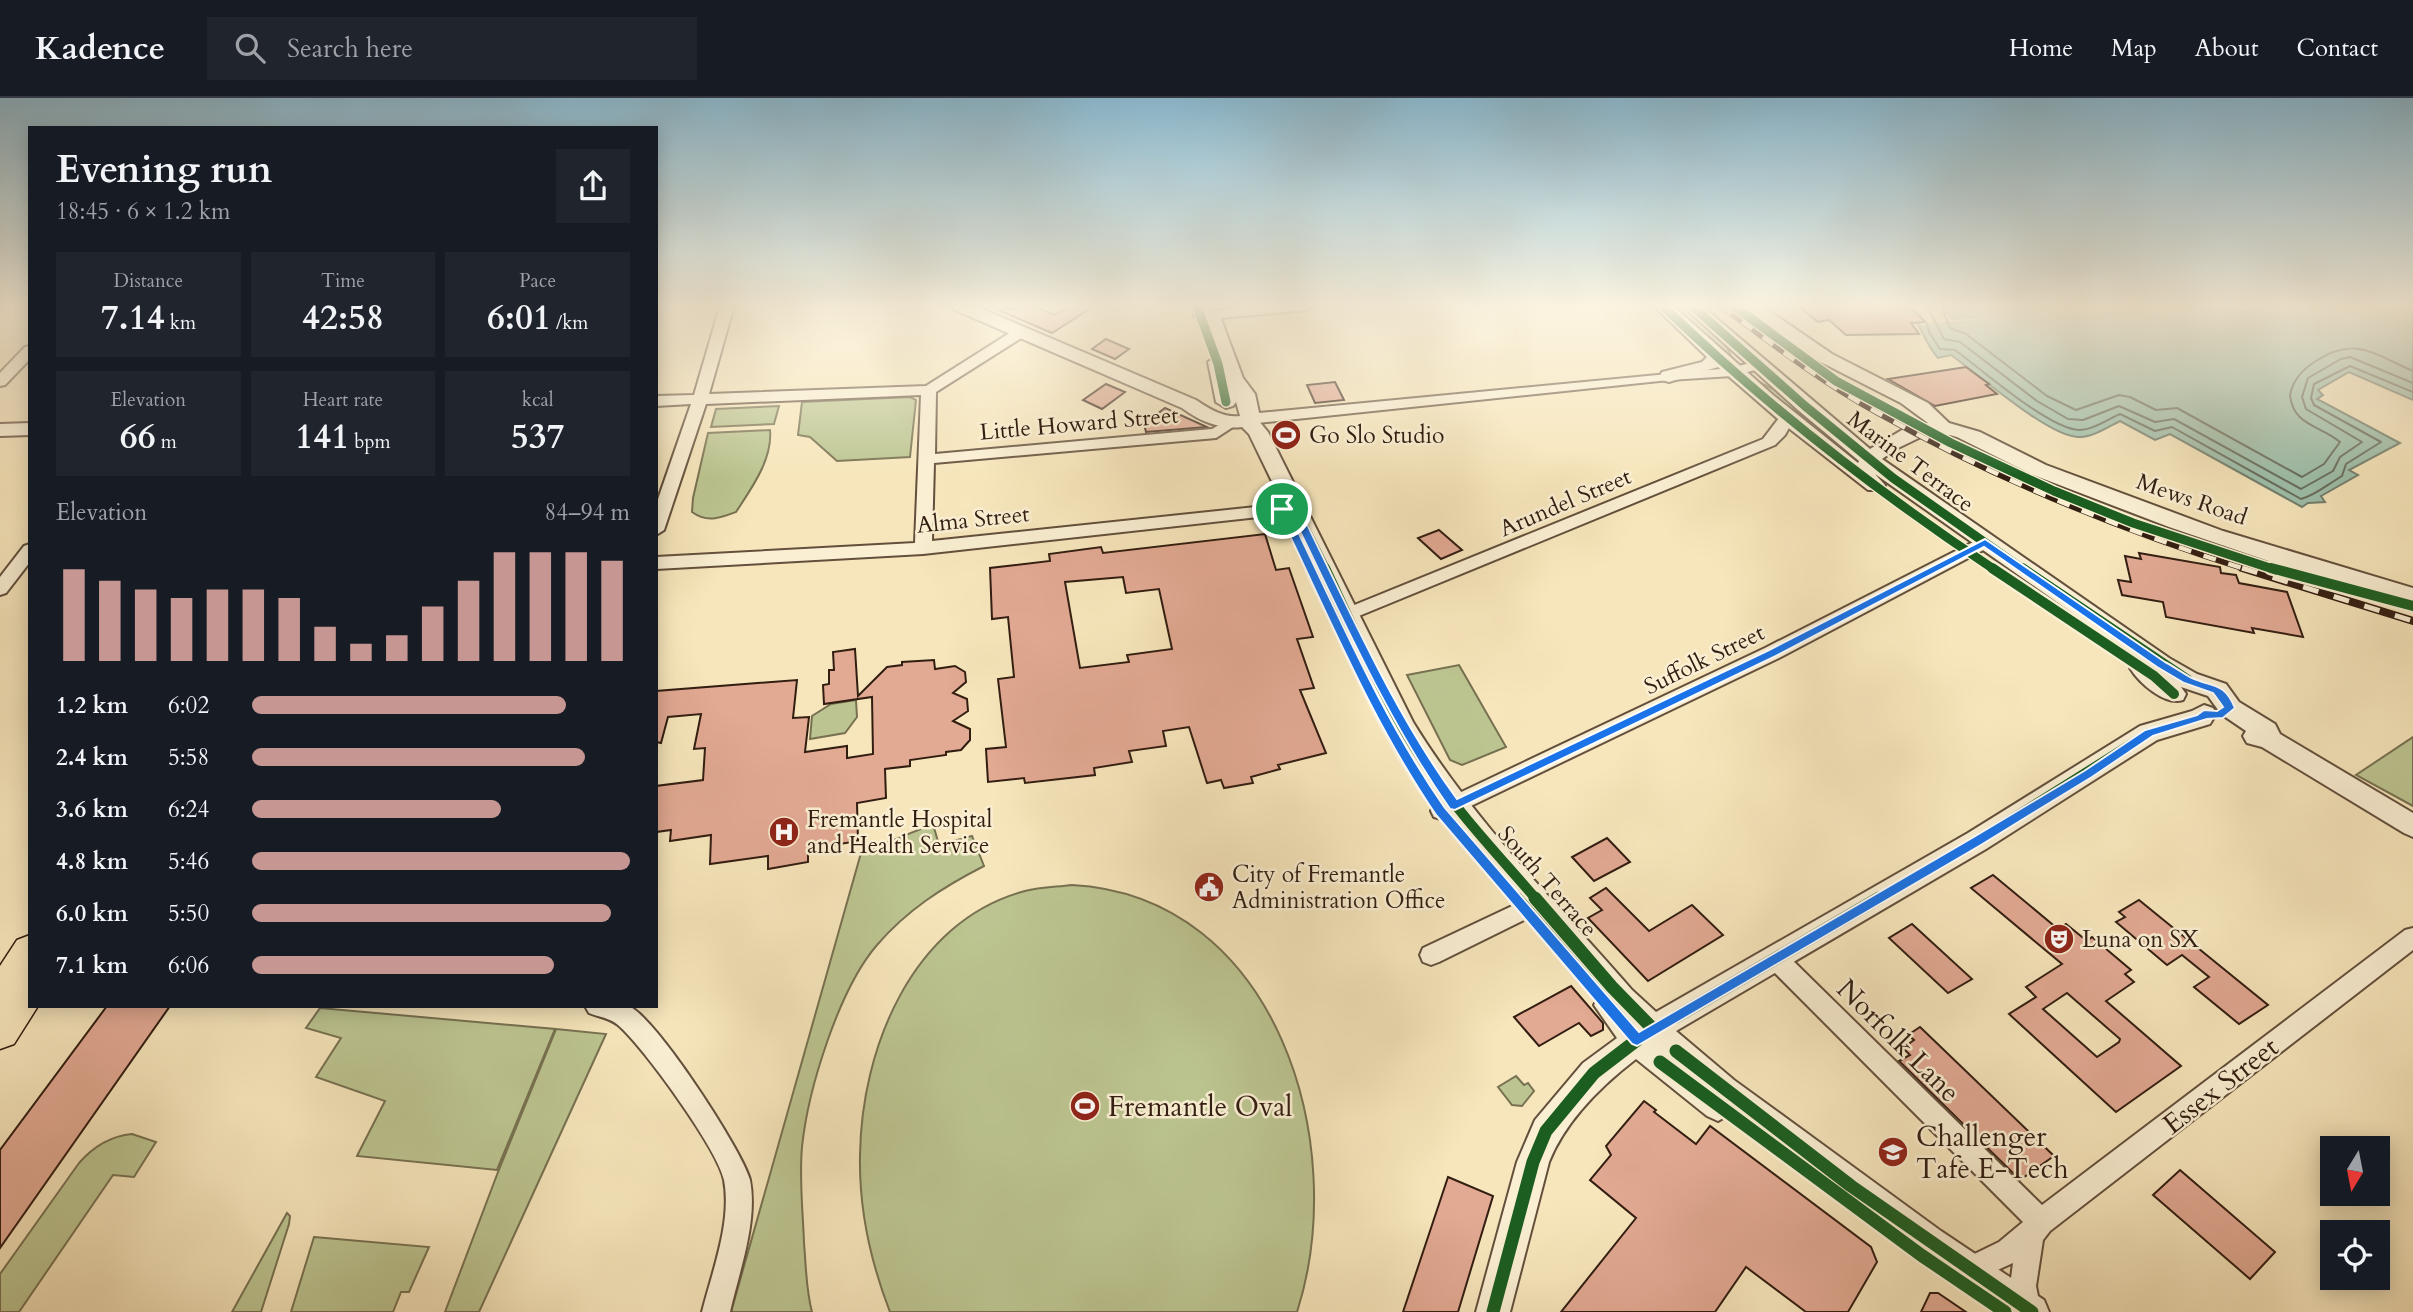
<!DOCTYPE html>
<meta charset="utf-8">
<style>
body{margin:0;font-family:Cardo,serif;background:#20242c;color:#f1f3f6;height:100vh;display:flex;flex-direction:column;font-size:26px;white-space:nowrap}
*{box-sizing:border-box;margin:0}
p{font-size:23px;color:#9ea1a6}
.icon{flex:none;width:38px;height:38px;fill:none;stroke:currentColor;stroke-width:2;stroke-linecap:round;stroke-linejoin:round}
.map{position:relative;flex:1;overflow:hidden}
.drawer{position:absolute;left:28px;top:28px;width:630px;height:882px;display:flex;flex-direction:column;background:#171b24;border-radius:0px;box-shadow:0 4px 18px #0003}
.drawer>*{flex:none}
.needle{width:46px;rotate:190deg}
.fabs{position:absolute;left:2320px;top:1038px;display:grid;gap:14px}
.fabs a{display:grid;place-items:center;width:70px;height:70px;border-radius:0px;background:#171b24;box-shadow:0 4px 18px #0003;font-size:35px}
.pin{position:absolute;display:grid;place-items:center;width:60px;height:60px;color:#fff;margin:-30px;border:4px solid #fff;border-radius:50%;box-shadow:0 2px 7px #0007}
.round{display:grid;place-items:center;flex:none;width:74px;height:74px;border-radius:0px;background:#20242c}
.headline{display:flex;align-items:center;justify-content:space-between;height:119px;padding:0 28px}
h1{font-size:38px;font-weight:600;line-height:52px}
.figures{display:grid;grid-template-columns:repeat(3,1fr);gap:10px;height:119px;padding:7px 28px}
.figures div{display:grid;align-content:center;border-radius:0px;background:#20242c;text-align:center}
.figures b{font-size:35px;font-weight:600}
.figures small{font-size:19px;font-weight:400}
.figures p{font-size:19px}
.chart{height:196px;padding:14px 28px}
.chart p{display:flex;justify-content:space-between}
.chart svg{width:100%;height:126px;margin-top:7px;stroke:#c59692;stroke-width:6}
ul{padding:0 28px;list-style:none;font-size:23px}
li{display:grid;grid-template-columns:112px 84px 1fr;align-items:center;height:52px}
li i{height:18px;border-radius:9px;background:#c59692}
header{display:flex;align-items:center;gap:42px;box-sizing:border-box;height:98px;padding:0 35px;background:#171b24;border-bottom:2px solid #363941}
header strong{font-size:33px}
nav{display:flex;gap:38px;margin-inline-start:auto;font-size:24px}
.search{width:490px;height:63px;background:#20242c;display:flex;align-items:center;gap:18px;box-sizing:border-box;padding:0 24px;border-radius:0px;color:#9ea1a6;font-size:26px}
.map>svg:first-child{display:block}
</style>
<header>
<strong>Kadence</strong>
<div class="search"><svg class="icon" aria-label="search" viewBox="0 0 24 24"><circle cx="10" cy="10" r="6"/><path d="M15 15l6 6"/></svg>Search here</div>
<nav><a>Home</a><a>Map</a><a>About</a><a>Contact</a></nav>
</header>
<div class="map">
<svg width="2413" height="1214" viewBox="0 0 2413 1214">
<rect width="100%" height="100%" fill="#f7e6bc"/>
<filter id="stains"><feTurbulence type="fractalNoise" baseFrequency=".00286" numOctaves="4"/><feColorMatrix values="0 0 0 0 .2 0 0 0 0 .09 0 0 0 0 .02 0 0 0 .5 -.17"/></filter>
<radialGradient id="worn" r=".72"><stop offset=".6" stop-color="#630" stop-opacity="0"/><stop offset="1" stop-color="#630" stop-opacity=".3"/></radialGradient>
<g fill="#bcc591" stroke="#777151" stroke-width="2">
<polygon points="1667,208 1684,208 1726,247 1732,260 1723,260"/>
<polygon points="1743,276 1777,293 1857,358 1846,356"/>
<polygon points="910,299 916,302 910,359 837,363 810,339 798,337 802,304"/>
<polygon points="779,308 774,326 711,329 716,311"/>
<path d="M770 332C773 361 751 391 736 414 720 420 707 425 692 414L693 400 708 335Z"/>
<polygon points="1459,567 1506,649 1462,667 1450,662 1407,577"/>
<polygon points="856,602 857,619 845,635 810,641 812,618 831,606"/>
<polygon points="2413,639 2413,708 2356,677"/>
<path d="M933 726 939 747 972 738 984 768C943 789 907 812 877 847 839 891 808 991 802 1049 799 1081 803 1114 804 1145 806 1168 806 1192 812 1214H731L861 755Z"/>
<path d="M1072 787C1277 798 1351 1046 1297 1214H890C871 1165 859 1111 860 1058 861 951 912 823 1025 793 1040 789 1057 789 1072 787Z"/>
<polygon points="320,910 555,931 497,1072 357,1058 385,1003 316,979 341,940 306,930"/>
<polygon points="556,931 606,936 479,1214 445,1214 498,1074"/>
<polygon points="1516,978 1524,987 1528,985 1534,993 1522,1008 1512,1007 1498,989"/>
<path d="M132 1036 156 1044 134 1079 113 1077 19 1214H0V1176L79 1065C93 1049 111 1038 132 1036Z"/>
<polygon points="287,1115 290,1118 289,1126 261,1214 232,1214"/>
<polygon points="314,1139 429,1149 409,1194 401,1194 393,1214 291,1214"/>
</g>
<path fill="#9ec0ac" stroke="#737f6e" stroke-width="2" d="M1905 208H2413V302L2349 274 2318 292 2323 297 2317 301 2400 345 2349 372 2358 377 2321 398 2325 404 2308 405 2302 409 2170 336 2155 342 2120 323C2108 329 2093 339 2080 339 2051 341 1978 276 1951 257L1938 260C1922 242 1922 225 1905 208Z"/>
<polygon fill="#f7e6bc" points="1938,208 1952,222 2006,219 1916,227 1925,224 1911,209"/>
<g fill="none" stroke-linecap="round" stroke-linejoin="round">
<g stroke="#686e5e" stroke-width="2">
<polyline points="1927,208 1944,241 1960,244 2037,303 2068,321 2083,322 2119,308 2155,324 2174,321 2301,391 2333,373 2340,359 2362,344 2306,311 2302,299 2308,280 2341,261 2350,259 2413,285"/>
<path d="M1941 208 1950 230 1966 236 2047 298 2076 312 2119 297 2130 299 2156 312 2177 310 2302 379 2324 366 2340 344C2320 327 2293 328 2290 297 2293 281 2303 271 2316 263 2356 237 2375 257 2413 273"/>
<path d="M1927 225 1929 234 1940 251 1955 252C1981 271 2049 331 2079 332 2093 332 2108 321 2120 316L2155 333 2172 329 2301 401C2316 397 2328 386 2342 378L2346 366 2381 344 2314 307 2311 300 2314 286 2350 268 2413 294"/>
</g>
</g>
<g fill="#e2a993" stroke="#321d11" stroke-width="2" fill-rule="evenodd">
<polygon points="1033,208 1055,217 1069,208 1094,208 1052,235 998,212"/>
<polygon points="1798,208 1910,208 1925,224 1911,225 1919,236 1846,237 1829,222 1818,224"/>
<polygon points="1106,241 1129,251 1115,261 1092,251"/>
<polygon points="1966,269 1989,286 1986,287 1997,296 1935,308 1888,281"/>
<polygon points="1335,284 1344,302 1315,305 1307,287"/>
<polygon points="1106,286 1125,294 1102,311 1083,302"/>
<polygon points="1165,310 1207,329 1146,334 1144,326"/>
<polygon points="1439,432 1462,452 1441,461 1418,440"/>
<path d="M1265 436 1276 472 1289 470 1313 539 1297 541 1314 590 1300 592 1326 655 1278 667 1280 671 1251 679 1253 685 1224 690 1221 682 1207 685 1189 629 1163 633 1166 648 1129 653 1132 664 1094 670 1095 677 1025 685 1024 680 988 684 986 651 1006 649 998 581 1014 579 1008 519 992 521 990 470 1050 463 1049 456 1101 449 1103 455ZM1123 479 1126 495 1159 491 1172 551 1127 557 1129 564 1080 570 1065 484Z"/>
<polygon points="2139,455 2220,469 2221,475 2236,477 2239,485 2287,494 2303,539 2252,530 2254,535 2166,519 2163,504 2122,497 2118,482 2131,484 2125,458 2141,461"/>
<polygon points="855,551 858,598 887,569 902,567 902,564 934,562 935,571 955,568 965,574 966,584 953,595 967,601 968,613 953,623 970,631 970,642 961,652 946,654 946,657 910,662 910,668 885,671 886,700 857,705 858,743 828,748 828,752 808,756 808,764 768,771 768,758 710,766 711,737 670,743 671,732 656,734 656,688 703,682 705,650 694,651 701,616 668,619 661,645 656,644 656,593 797,582 793,620 809,619 805,654 847,648 847,660 873,656 872,599 824,606 823,587 829,586 829,572 834,572 833,554"/>
<polygon points="1607,740 1630,764 1594,783 1572,759"/>
<path d="M1993 777 2058 831 2066 826 2087 843 2092 839 2131 872 2125 876 2134 884 2106 903 2181 968 2116 1014 2009 916 2036 899 2026 889 2062 866 1971 790ZM2067 895 2120 941 2119 944 2097 959 2043 911Z"/>
<polygon points="1606,790 1649,833 1692,807 1723,837 1648,883 1588,820 1602,812 1590,800"/>
<polygon points="2139,802 2209,859 2268,907 2239,926 2194,889 2209,879 2182,857 2167,867 2116,824 2125,819 2119,814"/>
<polygon points="1912,826 1972,881 1948,895 1889,840"/>
<polygon points="1571,888 1603,925 1603,932 1591,938 1579,925 1539,948 1514,919"/>
<polygon points="107,908 170,908 0,1150 0,1052"/>
<polygon points="1920,929 1945,953 2054,1058 2020,1082 1899,963 1910,957 1903,950 1914,942 1908,937"/>
<polygon points="1644,1003 1656,1012 1654,1014 1696,1046 1710,1028 1871,1149 1877,1164 1848,1214 1806,1214 1746,1169 1715,1214 1561,1214 1636,1120 1590,1082 1611,1057 1606,1048"/>
<polygon points="2180,1072 2275,1154 2250,1181 2153,1097"/>
<polygon points="1448,1079 1493,1098 1458,1214 1403,1214"/>
<polygon points="1930,1195 1938,1195 1966,1214 1921,1214"/>
</g>
<g fill="none" stroke-linecap="round" stroke-linejoin="round">
<g stroke="#634f3c" stroke-width="4">
<g id="minor">
<polygon points="720,208 734,208 709,296 926,288 1016,231 1026,231 1026,237 936,294 935,356 1212,331 1231,320 1239,325 1216,340 934,365 932,443 1294,405 1302,410 1294,415 923,456 656,471 656,459 915,445 921,297 706,306 664,432 656,437 656,407 691,306 656,308 656,298 694,297"/>
<polygon points="1266,208 1313,208 1306,212 1201,222 1194,218 1201,214"/>
<polygon points="30,248 30,261 5,287 0,288 0,275 25,249"/>
<polygon points="1758,263 1763,264 1765,267 1763,270 1732,278 1669,282 1248,326 1240,321 1248,316 1731,270"/>
<polygon points="1787,314 1795,319 1785,337 1775,347 1354,520 1342,520 1339,516 1342,512 1763,341 1782,316"/>
<polygon points="1985,438 1994,444 1991,448 1779,560 1448,719 1441,721 1434,719 1431,713 1434,707 1765,550"/>
<polygon points="30,446 30,464 6,495 0,497 0,479 24,448"/>
<polygon points="1540,795 1548,798 1551,804 1548,810 1439,864 1431,867 1423,864 1420,857 1423,850"/>
<polygon points="2413,830 2413,852 2050,1133 2043,1142 2036,1188 2041,1214 2015,1214 2010,1188 2013,1165 1969,1185 1960,1181 1956,1172 1960,1163 1999,1144 2023,1124 1767,867 1764,860 1767,853 1775,850 1783,853 2042,1107 2405,832"/>
<path d="M585 908C598 908 616 905 628 908 653 915 744 1055 750 1082 758 1124 739 1174 730 1214H702C712 1174 732 1124 724 1082 718 1052 643 948 618 927 610 920 599 919 589 915Z"/>
</g>
</g>
<g stroke="#634f3c" stroke-width="4">
<g id="tertiary">
<path d="M952 208H975L1196 302C1209 311 1224 320 1240 318L1233 293 1236 304 1233 308 1226 310 1216 304 1208 264 1216 259 1198 208H1216L1243 280 1255 296 1260 319 1258 322 1268 334 1413 624C1473 722 1557 806 1632 892L1656 914 1968 735 2140 628 2192 613 2204 607 2213 610 2216 616 2210 626 2157 642 1986 751 1676 933 1734 982 1941 1133 2044 1202 2049 1214H2002L1917 1157 1730 1016 1718 1023 1707 1018 1636 961C1601 988 1566 1022 1549 1064L1510 1214H1476L1517 1064 1535 1022 1583 965 1617 940 1594 907 1600 897 1446 714 1418 676 1390 627 1249 336 1242 329C1221 332 1199 323 1182 310L955 212Z"/>
<path d="M1654 208H1673L1773 297 1858 365 1859 363 1798 312 1683 208H1702L1870 351 1902 332 1928 325 1901 305 1807 257 1765 227 1743 208H1762L1832 256 1928 305 1949 325 1980 334 2046 367 2223 433 2413 490V506L2286 469 2169 429 2031 376 1957 339 1950 337 1938 344 1931 342 1929 336 1925 337 1896 351 1882 361 2169 560 2197 576 2226 586 2239 604 2275 626 2280 636 2413 715V739L2404 735 2262 649 2247 645 2243 638 2246 633 2221 616 2208 598 2181 589 2186 596 2183 602C2165 608 2139 585 2130 570L2134 564 2139 562 1875 376 1885 387 1882 392H1868L1786 328 1718 269 1669 284 1662 282 1660 278 1662 274 1702 264 1707 259Z"/>
<polygon points="30,325 30,337 0,338 0,326"/>
</g>
</g>
<g stroke="#321d11" stroke-width="3">
<polygon id="primary" points="30,837 30,908 38,908 14,946 0,951 0,868 17,842"/>
</g>
<use href="#minor" fill="#faefd3" fill-rule="evenodd"/>
<use href="#tertiary" fill="#faefd3" fill-rule="evenodd"/>
<use href="#primary" fill="#f7e6bc" fill-rule="evenodd"/>
<g stroke="#321d11" stroke-width="6">
<path id="rail-far1" d="M1721 208C1772 246 1823 285 1880 316 1996 381 2121 432 2248 472"/>
</g>
<g stroke="#321d11" stroke-width="8">
<polyline id="rail" points="2242,470 2413,523"/>
</g>
<use href="#rail-far1" stroke="#faefd3" stroke-width="4.5" stroke-dasharray="13" stroke-linecap="butt"/>
<use href="#rail" stroke="#faefd3" stroke-width="5" stroke-dasharray="16" stroke-linecap="butt"/>
<g stroke="#faefd3" stroke-width="12">
<g id="cycleway-far2">
<polyline points="1197,208 1218,266 1226,304"/>
<path d="M1663 208C1765 307 1876 393 1995 472"/>
<polyline points="1692,208 1805,308 1893,380 2024,472"/>
<polyline points="1734,208 1836,283 1951,345 2054,393 2133,425 2276,472"/>
<polyline points="1287,394 1326,472"/>
</g>
</g>
<g stroke="#faefd3" stroke-width="15">
<g id="cycleway-far1">
<path d="M1325 470C1357 537 1386 609 1428 670 1460 717 1500 759 1537 802"/>
<polyline points="1992,470 2154,578 2174,596"/>
<polyline points="2022,470 2188,582"/>
<polyline points="2271,470 2413,508"/>
<path d="M1312 473C1352 553 1386 641 1441 713 1464 744 1492 772 1518 802"/>
<polyline points="1876,802 1977,743 2149,635"/>
</g>
</g>
<g stroke="#faefd3" stroke-width="18">
<g id="cycleway">
<polyline points="1516,800 1628,930"/>
<polyline points="1535,800 1612,889 1653,931"/>
<polyline points="1676,919 1879,800"/>
<polyline points="1676,953 1851,1088 2032,1214"/>
<polyline points="1660,964 1921,1157 2005,1214"/>
<polyline points="1493,1214 1533,1064 1546,1033 1594,975 1637,942"/>
</g>
</g>
<use href="#cycleway-far2" stroke="#1b5e20" stroke-width="9"/>
<use href="#cycleway-far1" stroke="#1b5e20" stroke-width="10"/>
<use href="#cycleway" stroke="#1b5e20" stroke-width="13"/>
</g>
<linearGradient id="sky" x2="0" y2="1"><stop stop-color="#8ab9d0"/><stop offset="0.55" stop-color="#fbf4e1"/><stop offset="1" stop-color="#fbf4e1" stop-opacity="0"/></linearGradient>
<rect width="2413" height="378" fill="url(#sky)"/>
<path fill="#1a73e8" stroke="#fff" stroke-width="2" fill-rule="evenodd" d="M1294 407 1299 410C1348 508 1392 612 1457 701L1769 552 1985 441 2165 564C2173 568 2181 574 2190 579 2213 590 2224 583 2235 610L2223 620 2207 621 2153 638 2092 679 1981 747 1637 948 1632 946 1436 717C1371 622 1327 514 1277 411ZM1288 413H1290C1340 514 1385 619 1450 711L1455 712 1776 558 1984 449 2157 569 2184 585 2213 595 2223 609 2217 613 2204 612 2197 617 2145 632 2084 673 1972 740 1639 934 1445 710C1381 618 1337 513 1288 413Z"/>
<defs>
<g id="stadium-disc" transform="scale(1.575)"><circle r="9.5" fill="#8f2418" stroke="#faefd3"/><path d="M0-5a6.5 5 0 1 0 0 10a6.5 5 0 1 0 0-10ZM-3.5-1.8h7v3.6h-7Z" fill="#fff"/></g>
<g id="hospital-disc" transform="scale(1.575)"><circle r="9.5" fill="#8f2418" stroke="#faefd3"/><path d="M-5-5h3v3.5h4V-5h3V5h-3V1.5h-4V5h-3Z" fill="#fff"/></g>
<g id="civic-disc" transform="scale(1.575)"><circle r="9.5" fill="#8f2418" stroke="#faefd3"/><path d="M-.6-6.5H3V-4.5H.6V-3L4-1V1h2V6H-6V1h2V-1L-.6-3ZM-1.2 2.5V6h2.4V2.5Z" fill="#fff"/></g>
<g id="theatre-disc" transform="scale(1.575)"><circle r="9.5" fill="#8f2418" stroke="#faefd3"/><path d="M-5-5.5Q0-4 5-5.5V0Q5 5 0 6Q-5 5-5 0ZM-3.3-2.5H-1v1.5H-3.3ZM1-2.5H3.3v1.5H1ZM-2.8 1Q0 5.5 2.8 1Z" fill="#fff"/></g>
<g id="university-disc" transform="scale(1.575)"><circle r="9.5" fill="#8f2418" stroke="#faefd3"/><path d="M0-5L7-2L0 1L-7-2ZM-4 1L0 2.5L4 1V4Q0 6-4 4Z" fill="#fff"/></g>
</defs>
<g fill-rule="evenodd">
<use href="#stadium-disc" x="1286" y="337"/>
<use href="#hospital-disc" x="784" y="734"/>
<use href="#civic-disc" x="1209" y="789"/>
<use href="#theatre-disc" x="2059" y="841"/>
<use href="#stadium-disc" x="1085" y="1008"/>
<use href="#university-disc" x="1893" y="1054"/>
</g>
<g text-anchor="middle" stroke-width="5" stroke-linejoin="round" paint-order="stroke">
<g font-size="23" fill="#321d11" stroke="#faefd3">
<text transform="translate(1079 325) rotate(-5)" y="8">Little Howard Street</text>
<text transform="translate(1911 363) rotate(37)" y="8">Marine Terrace</text>
<text transform="translate(2192 401) rotate(19)" y="8">Mews Road</text>
<text transform="translate(1565 404) rotate(-23)" y="8">Arundel Street</text>
<text transform="translate(973 421) rotate(-6)" y="8">Alma Street</text>
<text transform="translate(1704 561) rotate(-26)" y="8">Suffolk Street</text>
<text transform="translate(1548 783) rotate(49)" y="8">South Terrace</text>
</g>
<g font-size="23" fill="#321d11" stroke="#faefd3" text-anchor="start">
<text x="1309" y="345">Go Slo Studio</text>
<text x="807" y="729">Fremantle Hospital<tspan x="807" dy="26">and Health Service</tspan></text>
<text x="1232" y="784">City of Fremantle<tspan x="1232" dy="26">Administration Office</tspan></text>
<text x="2082" y="849">Luna on SX</text>
</g>
<g font-size="28" fill="#321d11" stroke="#faefd3">
<text transform="translate(1899 942) rotate(45)" y="10">Norfolk Lane</text>
<text transform="translate(2220 987) rotate(-38)" y="10">Essex Street</text>
</g>
<g font-size="28" fill="#321d11" stroke="#faefd3" text-anchor="start">
<text x="1108" y="1018">Fremantle Oval</text>
<text x="1916" y="1048">Challenger<tspan x="1916" dy="32">Tafe E-Tech</tspan></text>
</g>
</g>
<rect width="100%" height="100%" filter="url(#stains)"/>
<rect width="100%" height="100%" fill="url(#worn)"/>
</svg>
<div class="fabs">
<a><svg class="needle" viewBox="-14 -14 28 28"><path d="M0-13l5 13h-10z" fill="#e53935"/><path d="M0 13l5-13h-10z" fill="#9ea1a6"/></svg></a>
<a><svg class="icon" aria-label="locate" viewBox="0 0 24 24"><circle cx="12" cy="12" r="6"/><path d="M12 2v4M12 18v4M2 12h4M18 12h4"/></svg></a>
</div>
<div class="pin" style="left:1282px;top:411px;background:#1e9e55"><svg class="icon" aria-label="arrive" viewBox="0 0 24 24"><path d="M6 21V4h12l-3 4 3 4H6"/></svg></div>
<section class="drawer">
<div class="headline"><div><h1>Evening run</h1><p>18:45 · 6 × 1.2 km</p></div><a class="round"><svg class="icon" aria-label="share" viewBox="0 0 24 24"><path d="M12 15V3M7 8l5-5 5 5M5 13v7h14v-7"/></svg></a></div>
<div class="figures">
<div><p>Distance</p><b>7.14<small> km</small></b></div>
<div><p>Time</p><b>42:58</b></div>
<div><p>Pace</p><b>6:01<small> /km</small></b></div>
</div>
<div class="figures">
<div><p>Elevation</p><b>66<small> m</small></b></div>
<div><p>Heart rate</p><b>141<small> bpm</small></b></div>
<div><p>kcal</p><b>537</b></div>
</div>
<div class="chart"><p><span>Elevation</span>84–94 m</p>
<svg viewBox="0 0 160 44" preserveAspectRatio="none"><path d="M5 44V12M15 44V16M25 44V19M35 44V22M45 44V19M55 44V19M65 44V22M75 44V32M85 44V38M95 44V35M105 44V25M115 44V16M125 44V6M135 44V6M145 44V6M155 44V9"/></svg>
</div>
<ul>
<li><b>1.2 km</b>6:02<i style="width:83%"></i></li>
<li><b>2.4 km</b>5:58<i style="width:88%"></i></li>
<li><b>3.6 km</b>6:24<i style="width:66%"></i></li>
<li><b>4.8 km</b>5:46<i style="width:100%"></i></li>
<li><b>6.0 km</b>5:50<i style="width:95%"></i></li>
<li><b>7.1 km</b>6:06<i style="width:80%"></i></li>
</ul>
</section>
</div>
